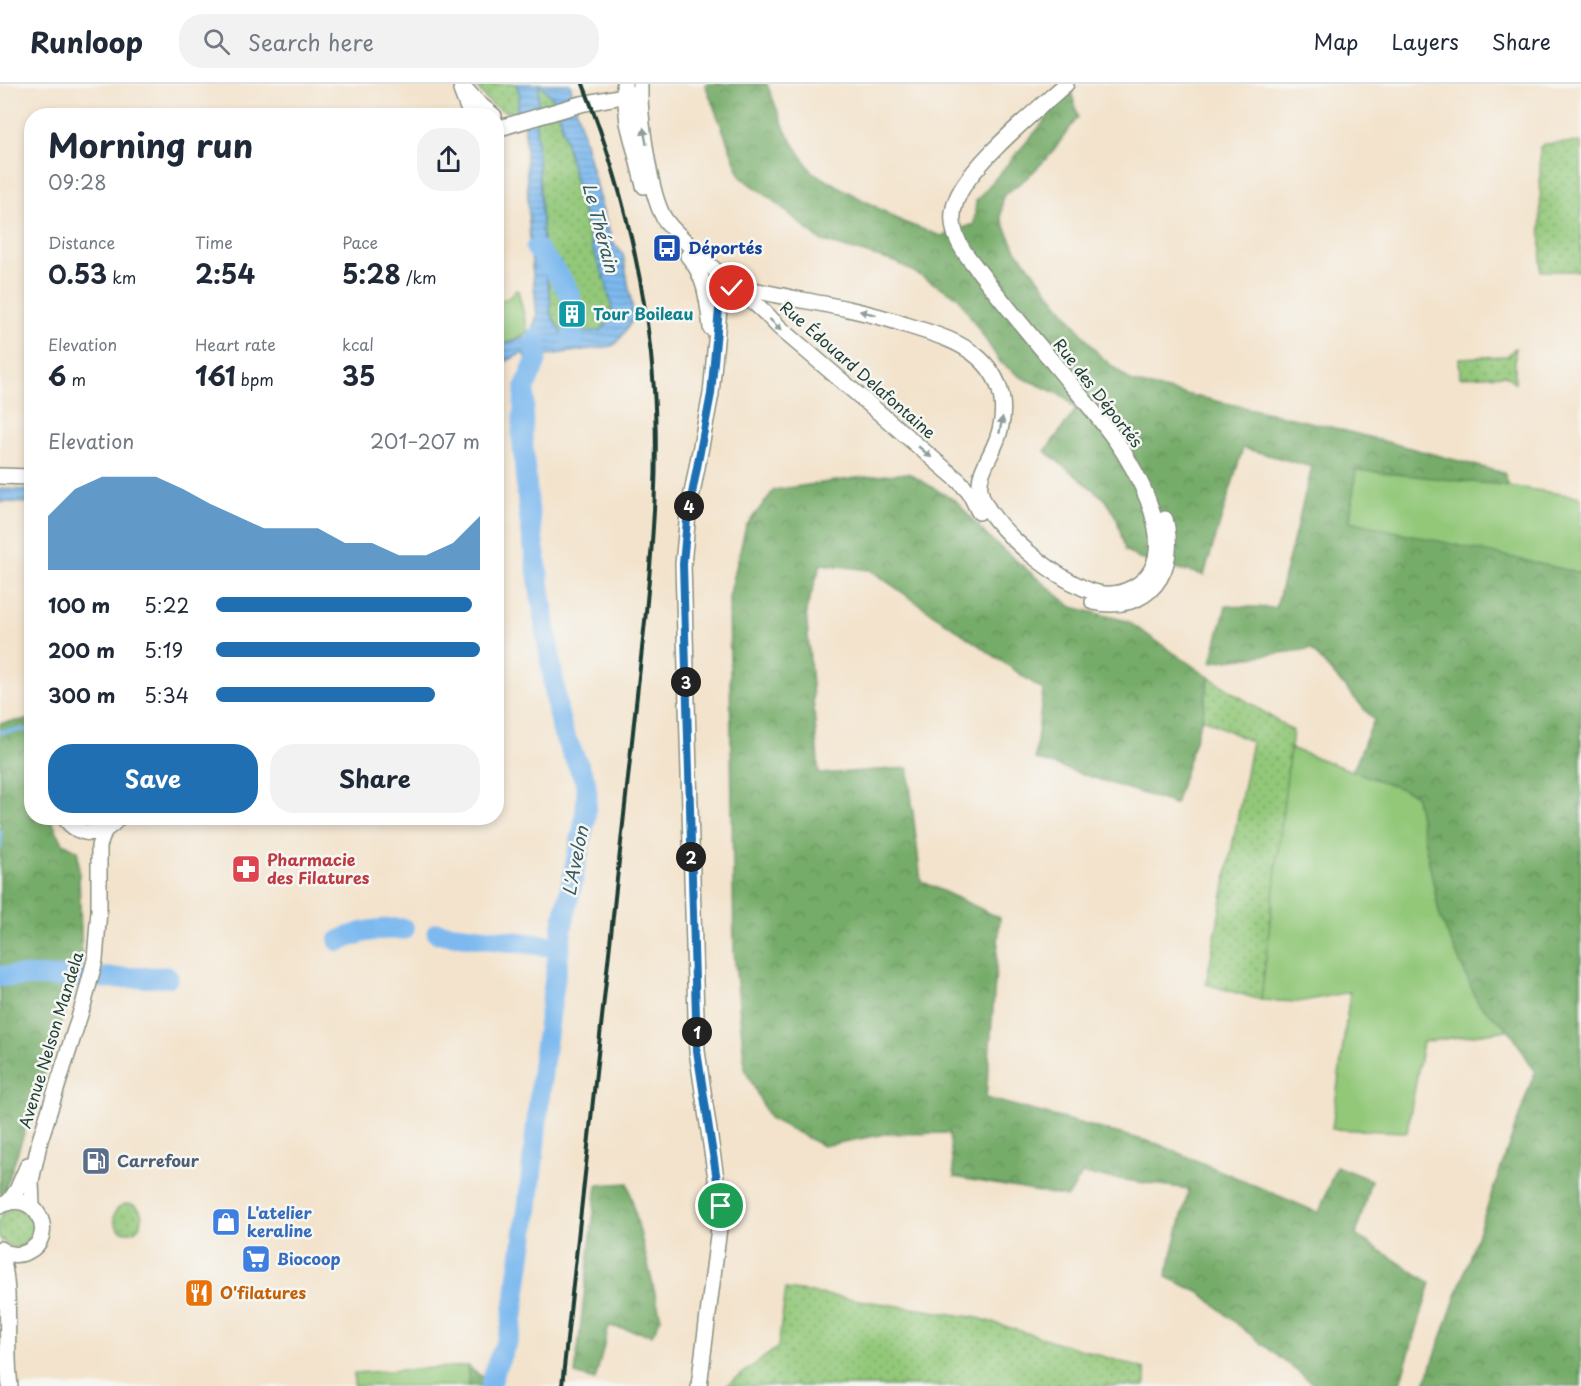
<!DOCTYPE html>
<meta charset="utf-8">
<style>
body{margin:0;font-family:"Playpen Sans",sans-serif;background:#f2f2f3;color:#1f2937;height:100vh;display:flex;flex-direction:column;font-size:22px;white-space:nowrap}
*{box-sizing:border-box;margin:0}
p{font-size:20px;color:#747a83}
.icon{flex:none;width:33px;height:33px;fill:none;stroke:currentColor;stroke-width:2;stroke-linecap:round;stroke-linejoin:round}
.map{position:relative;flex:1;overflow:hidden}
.sheet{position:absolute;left:24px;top:24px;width:480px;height:717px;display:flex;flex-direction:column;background:#fff;border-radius:24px;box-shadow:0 3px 9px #0003}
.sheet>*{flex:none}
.pin{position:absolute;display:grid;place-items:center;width:51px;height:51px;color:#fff;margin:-26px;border:3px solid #fff;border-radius:50%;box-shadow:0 2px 6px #0007}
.km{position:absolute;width:30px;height:30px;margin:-15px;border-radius:50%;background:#222;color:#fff;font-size:16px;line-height:30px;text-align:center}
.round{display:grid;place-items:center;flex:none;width:63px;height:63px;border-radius:24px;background:#f2f2f3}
.summary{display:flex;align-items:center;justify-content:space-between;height:102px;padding:0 24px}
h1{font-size:33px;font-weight:700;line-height:45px}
.stats{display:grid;grid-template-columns:repeat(3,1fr);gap:9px;height:102px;padding:6px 24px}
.stats div{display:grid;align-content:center}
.stats b{font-size:26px;font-weight:700}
.stats small{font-size:16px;font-weight:400}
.stats p{font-size:16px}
.chart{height:168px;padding:12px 24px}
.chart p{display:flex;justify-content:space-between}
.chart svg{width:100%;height:108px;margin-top:6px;fill:#1f6fb2;opacity:.7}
.cta{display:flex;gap:12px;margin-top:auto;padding:12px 24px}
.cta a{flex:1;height:69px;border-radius:24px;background:#1f6fb2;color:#fff;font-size:24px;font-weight:700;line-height:69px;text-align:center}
.cta a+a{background:#f2f2f3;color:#1f2937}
ul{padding:0 24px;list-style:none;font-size:20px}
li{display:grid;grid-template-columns:96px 72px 1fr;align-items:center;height:45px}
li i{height:15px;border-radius:8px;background:#1f6fb2}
header{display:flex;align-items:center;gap:36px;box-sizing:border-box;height:84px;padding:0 30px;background:#fff;border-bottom:2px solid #e0e1e3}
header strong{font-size:28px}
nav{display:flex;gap:33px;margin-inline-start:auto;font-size:21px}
.search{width:420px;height:54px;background:#f2f2f3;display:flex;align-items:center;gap:15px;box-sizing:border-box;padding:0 21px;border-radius:24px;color:#747a83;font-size:22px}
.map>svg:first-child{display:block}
</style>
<header>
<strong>Runloop</strong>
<div class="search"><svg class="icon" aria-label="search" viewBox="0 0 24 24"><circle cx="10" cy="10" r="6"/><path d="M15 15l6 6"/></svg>Search here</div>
<nav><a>Map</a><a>Layers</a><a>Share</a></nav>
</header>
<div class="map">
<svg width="1581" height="1302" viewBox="0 0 1581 1302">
<defs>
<pattern id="grass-dots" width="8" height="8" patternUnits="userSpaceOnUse" patternTransform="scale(1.5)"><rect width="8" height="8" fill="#93c879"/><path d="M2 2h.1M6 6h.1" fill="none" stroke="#77a464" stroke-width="1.8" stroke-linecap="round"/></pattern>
<pattern id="forest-crowns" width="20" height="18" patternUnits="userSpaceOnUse" patternTransform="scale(1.5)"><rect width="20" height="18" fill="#76ac69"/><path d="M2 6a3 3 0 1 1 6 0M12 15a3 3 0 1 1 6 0" fill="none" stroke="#608d57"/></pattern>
<pattern id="water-rules" width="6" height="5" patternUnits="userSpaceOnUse" patternTransform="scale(1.5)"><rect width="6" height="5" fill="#7db9ef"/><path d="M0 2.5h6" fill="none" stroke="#6698c2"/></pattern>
</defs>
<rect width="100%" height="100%" fill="#f6f6f2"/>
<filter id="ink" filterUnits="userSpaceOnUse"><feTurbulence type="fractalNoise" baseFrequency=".0167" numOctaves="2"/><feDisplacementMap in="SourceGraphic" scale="12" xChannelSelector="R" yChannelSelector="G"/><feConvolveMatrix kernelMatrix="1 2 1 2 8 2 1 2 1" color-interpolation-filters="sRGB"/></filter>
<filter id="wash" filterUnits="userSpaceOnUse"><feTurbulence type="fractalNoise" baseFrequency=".008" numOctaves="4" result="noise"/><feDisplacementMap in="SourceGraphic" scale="24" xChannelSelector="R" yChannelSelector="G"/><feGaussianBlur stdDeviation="1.35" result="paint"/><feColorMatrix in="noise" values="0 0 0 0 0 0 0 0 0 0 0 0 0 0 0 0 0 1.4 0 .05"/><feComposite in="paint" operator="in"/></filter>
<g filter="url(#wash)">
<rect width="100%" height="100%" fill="#f3e3cc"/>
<g fill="url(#grass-dots)" stroke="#598256" stroke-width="1.5">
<path d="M475 0H516L520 11 516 29C496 28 485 16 475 0Z"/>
<path d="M539 0 552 11 556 18 592 164C602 184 614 211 613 233L600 247 561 249 551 230 550 210 545 189 536 43C535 28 537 15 539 0Z"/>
<polygon points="1581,58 1581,187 1541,187 1540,63 1545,60"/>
<polygon points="1515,264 1515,299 1506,291 1460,293 1459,274 1507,272"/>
<polygon points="1209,593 1293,647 1261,916 1206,900 1252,658 1202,634"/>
<path d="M72 734H110C96 745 87 744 72 734Z"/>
<circle cx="128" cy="1134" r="14"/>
<circle cx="16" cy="1144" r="19"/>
<polygon points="786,1205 978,1234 1145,1285 1145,1302 726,1302 778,1263"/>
</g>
<g fill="url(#forest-crowns)" stroke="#4a744e" stroke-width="1.5">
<polygon points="705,0 767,0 786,48 812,88 903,138 941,152 974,140 976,117 1071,6 1078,33 1050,71 1028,93 1003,112 1001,134 1016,166 1099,271 1132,298 1323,341 1504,389 1509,402 1356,386 1350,436 1581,489 1581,1302 1425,1300 1535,987 1509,946 1478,919 1440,833 1415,710 1352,688 1374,636 1311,565 1211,578 1226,522 1276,524 1312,383 1243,364 1204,491 1139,475 1125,466 1117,435 1106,416 1045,367 1076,326 1065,313 1021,293 1000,278 958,213 898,179 820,156 774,117 741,93"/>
<polygon points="908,389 956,417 988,453 1072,523 1127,537 1209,593 1202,634 1175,720 1035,675 1043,606 870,486 821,480 806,526 819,690 908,684 921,797 1000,834 986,1014 1158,1060 1319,1129 1336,1082 1371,1096 1356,1151 1431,1199 1399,1302 1316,1302 1242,1244 1201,1209 1166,1193 1189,1105 1082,1090 1068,1113 954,1093 949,1049 885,1050 823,1062 769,1034 745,985 734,867 729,513 746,442 774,406 856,394"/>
<polygon points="31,635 32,734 50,734 63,759 78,767 82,876 5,1106 0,1110 0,639"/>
<polygon points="628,1099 661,1234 652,1251 609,1242 595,1296 575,1290 597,1101"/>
<polygon points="467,1282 495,1302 469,1302"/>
</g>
<g fill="#93c879" stroke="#598256" stroke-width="1.5">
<path d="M515 206H518L528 248 497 265 496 216C506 216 510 215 515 206Z"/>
<polygon points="1356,386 1509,402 1581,413 1581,489 1350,437"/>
<polygon points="1290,664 1415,710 1440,833 1478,919 1509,946 1423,958 1407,1048 1332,1045 1350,908 1298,918 1261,916"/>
<polygon points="467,1282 469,1302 354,1302 354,1289"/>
</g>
<g fill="url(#water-rules)" stroke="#4e7b92" stroke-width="1.5">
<polygon points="516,0 539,0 538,23 535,24 536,43 545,189 550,210 551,230 562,249 600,247 611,236 613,230 605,195 592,164 556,18 540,0 570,0 603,128 612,157 623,170 634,234 617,259 612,262 527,274 522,269 497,282 497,266 504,260 527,252 531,248 537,232 530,160 525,46 523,27 516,29 520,11"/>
<polygon points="0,405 31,406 31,419 0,418"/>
</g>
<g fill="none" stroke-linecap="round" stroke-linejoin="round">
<g stroke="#7db9ef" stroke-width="4">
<polyline points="0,648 32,645"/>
<polyline points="0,747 0,763"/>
</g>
<g stroke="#7db9ef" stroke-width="21">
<path d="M536 164C561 195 581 212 572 254"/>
<polyline points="437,849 559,863"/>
<path d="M339 857C359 847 381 844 404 845"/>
<polyline points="0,892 113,894 168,893"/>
<path d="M491 1302C493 1282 506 1264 511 1245L528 1123 543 979 562 844 585 736 587 711 585 696 563 649 558 629 529 430 522 352 525 303 536 277V254"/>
</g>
</g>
</g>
<g filter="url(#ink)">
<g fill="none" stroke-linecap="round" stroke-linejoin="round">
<g stroke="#899080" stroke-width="18">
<g id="secondary">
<polyline points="461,0 478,19 494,32"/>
<polyline points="624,0 628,39 644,102"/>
<path d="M640 0C639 31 649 108 664 134 672 147 684 155 694 166 709 181 722 195 743 203 758 208 775 210 791 214 830 221 869 228 906 241 931 249 959 256 979 274 1007 299 1008 334 993 365 987 378 978 392 980 406 986 442 1064 502 1098 509 1111 512 1123 509 1134 503 1182 476 1145 403 1124 369 1103 336 1075 306 1051 276 1022 241 992 205 965 169 954 153 949 135 956 117 967 83 1038 25 1066 0"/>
<polyline points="461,6 471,32"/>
<polyline points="496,45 581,20 633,10"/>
<path d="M688 172C706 192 708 219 711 244"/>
<path d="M729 212C750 207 766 231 780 244L959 397 969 408 979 428"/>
<polyline points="0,392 32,393"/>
<path d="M1093 518C1149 530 1179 487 1165 435"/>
<path d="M65 734C78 754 104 753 118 734"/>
<polyline points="8,1119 17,1106 28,1081"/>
<path d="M0 1122C35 1102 60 1153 27 1168 18 1172 8 1171 0 1165"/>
<polyline points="32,1123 31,1097 40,1056 84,918 95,876 99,826 99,762 105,745"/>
<path d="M0 1166C13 1206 4 1259 10 1302"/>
<polyline points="699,1302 721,1128 697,967 683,480 688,430 711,310 719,225 724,216"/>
</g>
</g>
<use href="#secondary" stroke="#fff" stroke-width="15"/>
<path stroke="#1f3d34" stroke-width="4" d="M562 1302 646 528C653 454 659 380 654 305 647 201 621 97 583 0"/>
</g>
<defs><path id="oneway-solid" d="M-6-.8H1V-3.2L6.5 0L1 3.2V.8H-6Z" transform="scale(1.5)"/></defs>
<g fill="#8f9e9a">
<use href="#oneway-solid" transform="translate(645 52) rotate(-100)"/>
<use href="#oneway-solid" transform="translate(868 229) rotate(-167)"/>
<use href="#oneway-solid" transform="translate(776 241) rotate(43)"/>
<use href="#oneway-solid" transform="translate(1001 341) rotate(-79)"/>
<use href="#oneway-solid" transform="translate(925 368) rotate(40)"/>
</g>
</g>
<g fill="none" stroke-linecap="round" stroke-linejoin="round" filter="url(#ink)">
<g stroke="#fff" stroke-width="12">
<path id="route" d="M721 1122 697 967 683 480 687 436 711 310 719 225C722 217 730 213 732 204"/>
</g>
<use href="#route" stroke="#1f6fb2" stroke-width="8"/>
</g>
<defs>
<g id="bus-square" transform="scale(1.5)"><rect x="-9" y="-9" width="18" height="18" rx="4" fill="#1a4fb4" stroke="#f6f6f2"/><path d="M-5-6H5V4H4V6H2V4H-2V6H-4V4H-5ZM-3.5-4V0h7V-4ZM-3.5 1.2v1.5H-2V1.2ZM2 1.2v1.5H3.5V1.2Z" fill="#fff"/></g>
<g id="building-square" transform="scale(1.5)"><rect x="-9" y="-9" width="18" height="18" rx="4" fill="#0f9aa8" stroke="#f6f6f2"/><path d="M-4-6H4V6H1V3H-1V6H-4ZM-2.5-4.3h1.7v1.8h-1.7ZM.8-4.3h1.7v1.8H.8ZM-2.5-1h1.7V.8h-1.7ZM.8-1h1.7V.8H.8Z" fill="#fff"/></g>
<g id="pharmacy-square" transform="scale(1.5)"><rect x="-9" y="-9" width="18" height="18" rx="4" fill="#e0444e" stroke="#f6f6f2"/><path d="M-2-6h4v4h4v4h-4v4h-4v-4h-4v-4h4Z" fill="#fff"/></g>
<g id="fuel-square" transform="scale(1.5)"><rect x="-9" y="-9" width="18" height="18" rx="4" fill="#5c6f8a" stroke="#f6f6f2"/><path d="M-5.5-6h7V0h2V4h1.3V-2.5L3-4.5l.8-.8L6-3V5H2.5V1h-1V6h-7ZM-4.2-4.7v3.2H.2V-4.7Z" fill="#fff"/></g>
<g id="shop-square" transform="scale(1.5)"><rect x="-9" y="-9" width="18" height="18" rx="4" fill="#3f7fe0" stroke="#f6f6f2"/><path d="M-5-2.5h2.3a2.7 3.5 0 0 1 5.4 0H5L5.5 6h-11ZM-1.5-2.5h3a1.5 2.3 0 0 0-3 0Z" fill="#fff"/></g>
<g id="supermarket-square" transform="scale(1.5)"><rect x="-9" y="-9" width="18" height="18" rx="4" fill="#3f7fe0" stroke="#f6f6f2"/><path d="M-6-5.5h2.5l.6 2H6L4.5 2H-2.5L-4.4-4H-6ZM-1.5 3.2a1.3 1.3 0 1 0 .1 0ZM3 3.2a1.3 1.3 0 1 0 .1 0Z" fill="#fff"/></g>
<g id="restaurant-square" transform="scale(1.5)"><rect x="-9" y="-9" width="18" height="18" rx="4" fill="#e8710a" stroke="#f6f6f2"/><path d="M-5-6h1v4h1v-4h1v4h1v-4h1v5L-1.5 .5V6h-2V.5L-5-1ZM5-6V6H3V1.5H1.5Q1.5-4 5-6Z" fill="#fff"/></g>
</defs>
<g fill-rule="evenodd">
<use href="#bus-square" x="667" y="164"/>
<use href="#building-square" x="572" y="230"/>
<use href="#pharmacy-square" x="246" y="785"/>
<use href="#fuel-square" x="96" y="1077"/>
<use href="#shop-square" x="226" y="1138"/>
<use href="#supermarket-square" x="256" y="1175"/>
<use href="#restaurant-square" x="199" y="1209"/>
</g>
<g text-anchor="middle" stroke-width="5" stroke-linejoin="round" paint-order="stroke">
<g font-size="16" font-weight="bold" fill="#164399" stroke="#f6f6f2" text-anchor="start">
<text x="688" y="170">Déportés</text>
</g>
<g font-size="16" font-weight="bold" fill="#0d838f" stroke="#f6f6f2" text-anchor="start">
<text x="593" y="236">Tour Boileau</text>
</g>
<g font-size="16" fill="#1f3d34" stroke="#f6f6f2">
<text transform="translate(858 286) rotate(41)" y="6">Rue Édouard Delafontaine</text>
<text transform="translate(1098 309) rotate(52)" y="6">Rue des Déportés</text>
<text transform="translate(51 956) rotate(-73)" y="6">Avenue Nelson Mandela</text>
</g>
<g font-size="16" font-weight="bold" fill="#be3a42" stroke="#f6f6f2" text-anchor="start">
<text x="267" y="782">Pharmacie<tspan x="267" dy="18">des Filatures</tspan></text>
</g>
<g font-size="16" font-weight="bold" fill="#4e5e75" stroke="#f6f6f2" text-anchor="start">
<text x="117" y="1083">Carrefour</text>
</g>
<g font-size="16" font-weight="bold" fill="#366cbe" stroke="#f6f6f2" text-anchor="start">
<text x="247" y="1135">L'atelier<tspan x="247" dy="18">keraline</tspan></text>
<text x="277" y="1181">Biocoop</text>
</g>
<g font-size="16" font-weight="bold" fill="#c56008" stroke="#f6f6f2" text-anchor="start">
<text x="220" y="1215">O'filatures</text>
</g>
<g font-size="18" font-style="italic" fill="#365c63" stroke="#f6f6f2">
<text transform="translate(600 144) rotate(75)" y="6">Le Thérain</text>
<text transform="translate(576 777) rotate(-79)" y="6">L'Avelon</text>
</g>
</g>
</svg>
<div class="pin" style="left:721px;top:1122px;background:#1e9e55"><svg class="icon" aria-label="arrive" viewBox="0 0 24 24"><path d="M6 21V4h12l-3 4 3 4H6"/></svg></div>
<div class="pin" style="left:732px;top:204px;background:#d93025"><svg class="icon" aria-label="check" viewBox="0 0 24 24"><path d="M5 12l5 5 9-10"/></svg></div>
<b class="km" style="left:697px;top:948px">1</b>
<b class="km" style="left:691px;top:773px">2</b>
<b class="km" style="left:686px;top:598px">3</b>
<b class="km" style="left:689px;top:422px">4</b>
<section class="sheet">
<div class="summary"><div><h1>Morning run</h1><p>09:28</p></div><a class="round"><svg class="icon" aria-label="share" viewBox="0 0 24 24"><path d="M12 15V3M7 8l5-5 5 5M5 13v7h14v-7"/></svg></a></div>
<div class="stats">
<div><p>Distance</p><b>0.53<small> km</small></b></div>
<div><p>Time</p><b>2:54</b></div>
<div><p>Pace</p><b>5:28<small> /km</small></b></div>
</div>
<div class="stats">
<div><p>Elevation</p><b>6<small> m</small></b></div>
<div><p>Heart rate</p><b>161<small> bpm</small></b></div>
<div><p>kcal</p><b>35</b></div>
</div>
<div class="chart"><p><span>Elevation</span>201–207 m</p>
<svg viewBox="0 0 160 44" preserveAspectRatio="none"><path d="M0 44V22L10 11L20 6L30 6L40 6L50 11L60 17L70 22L80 27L90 27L100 27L110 33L120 33L130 38L140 38L150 33L160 22V44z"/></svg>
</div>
<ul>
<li><b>100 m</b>5:22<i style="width:97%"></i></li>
<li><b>200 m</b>5:19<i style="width:100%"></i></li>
<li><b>300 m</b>5:34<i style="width:83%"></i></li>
</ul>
<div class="cta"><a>Save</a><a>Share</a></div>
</section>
</div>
